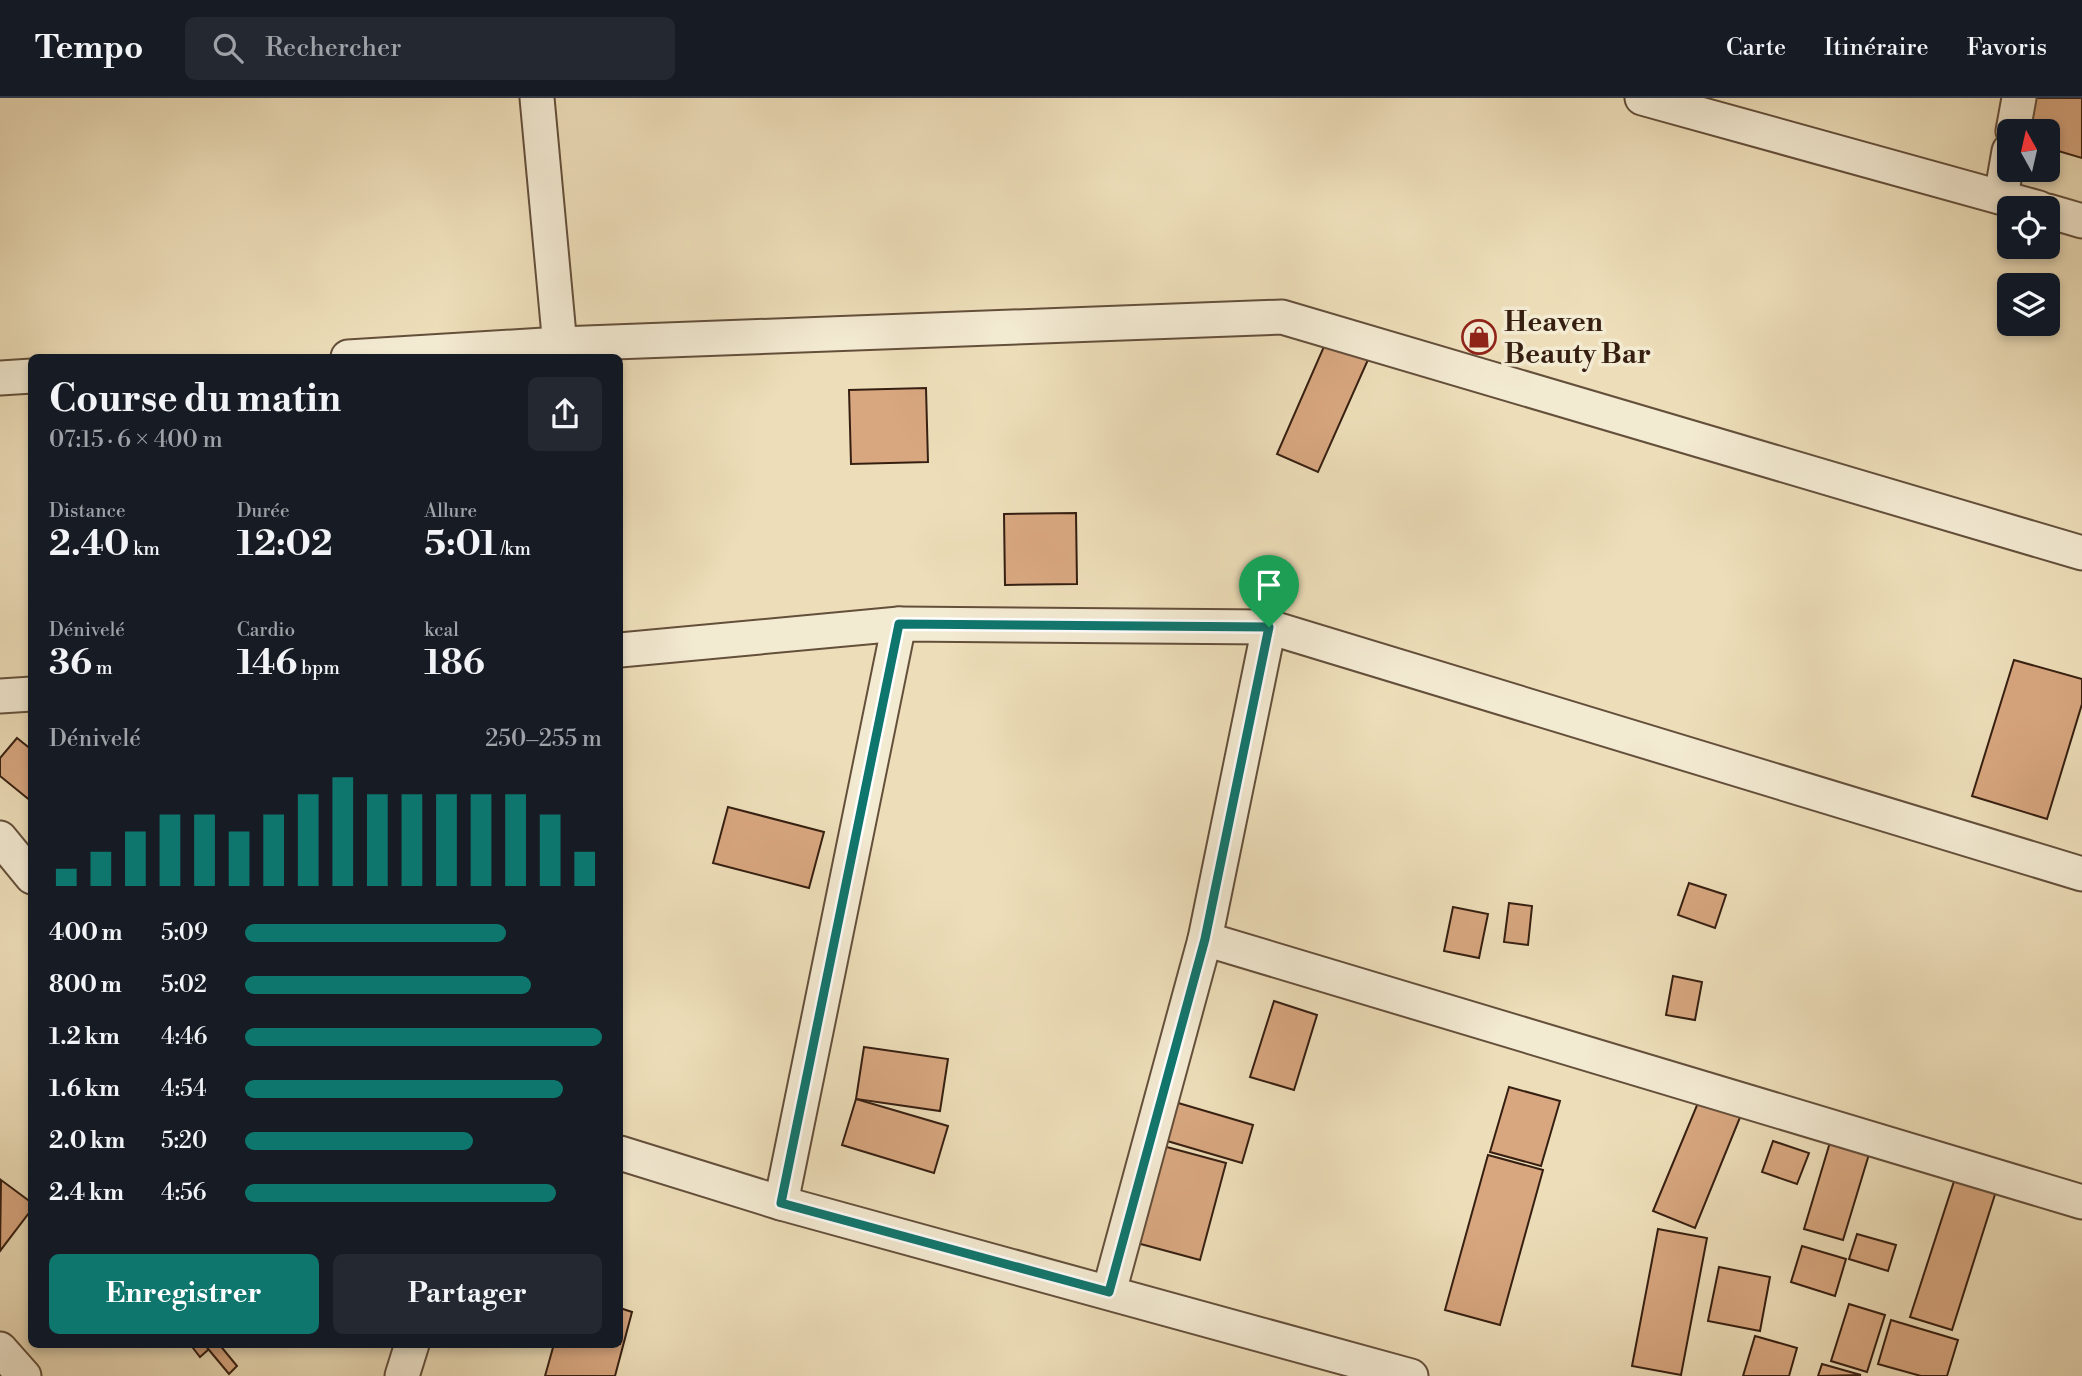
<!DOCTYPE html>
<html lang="fr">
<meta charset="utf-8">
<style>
body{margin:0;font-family:"Libre Bodoni",serif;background:#242831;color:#f1f3f6;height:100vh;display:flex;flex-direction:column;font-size:26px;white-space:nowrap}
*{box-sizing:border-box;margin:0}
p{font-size:23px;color:#9ea1a6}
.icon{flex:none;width:38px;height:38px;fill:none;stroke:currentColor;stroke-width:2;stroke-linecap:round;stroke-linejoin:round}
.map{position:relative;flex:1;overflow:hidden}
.sheet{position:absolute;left:28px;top:256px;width:595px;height:994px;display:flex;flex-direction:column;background:#171b24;border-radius:10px;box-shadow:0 4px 10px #0003}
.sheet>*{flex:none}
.needle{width:46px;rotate:352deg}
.controls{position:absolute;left:1997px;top:21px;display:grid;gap:14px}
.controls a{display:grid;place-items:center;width:63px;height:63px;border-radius:10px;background:#171b24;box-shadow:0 4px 10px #0003;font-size:35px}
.pin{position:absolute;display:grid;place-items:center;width:60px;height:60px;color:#fff;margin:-72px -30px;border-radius:50% 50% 50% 0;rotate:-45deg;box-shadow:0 0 7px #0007}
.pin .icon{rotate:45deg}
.round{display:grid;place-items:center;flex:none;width:74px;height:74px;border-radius:10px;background:#242831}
.headline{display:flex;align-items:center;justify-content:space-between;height:119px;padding:0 21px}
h1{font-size:38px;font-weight:800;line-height:52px}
.stats{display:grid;grid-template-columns:repeat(3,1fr);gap:10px;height:119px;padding:7px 21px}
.stats div{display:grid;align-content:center}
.stats b{font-size:35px;font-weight:800}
.stats small{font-size:19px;font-weight:400}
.stats p{font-size:19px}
.chart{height:196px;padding:14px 21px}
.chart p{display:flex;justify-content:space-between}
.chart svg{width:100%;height:126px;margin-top:7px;stroke:#0f766e;stroke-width:6}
.action{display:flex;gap:14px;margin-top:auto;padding:14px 21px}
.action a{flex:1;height:80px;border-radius:10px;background:#0f766e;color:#fff;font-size:28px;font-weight:800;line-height:80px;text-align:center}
.action a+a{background:#242831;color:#f1f3f6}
ul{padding:0 21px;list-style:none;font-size:23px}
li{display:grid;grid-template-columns:112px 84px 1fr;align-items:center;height:52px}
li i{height:18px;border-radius:9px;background:#0f766e}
header{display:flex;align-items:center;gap:42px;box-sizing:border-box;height:98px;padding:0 35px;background:#171b24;border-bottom:2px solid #363941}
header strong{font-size:33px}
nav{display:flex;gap:38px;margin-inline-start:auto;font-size:24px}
.search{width:490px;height:63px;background:#242831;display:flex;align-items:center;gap:18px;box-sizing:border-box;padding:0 24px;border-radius:10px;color:#9ea1a6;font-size:26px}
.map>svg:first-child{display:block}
</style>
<header>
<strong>Tempo</strong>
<div class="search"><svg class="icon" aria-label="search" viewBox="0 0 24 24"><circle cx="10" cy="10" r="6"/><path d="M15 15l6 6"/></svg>Rechercher</div>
<nav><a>Carte</a><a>Itinéraire</a><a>Favoris</a></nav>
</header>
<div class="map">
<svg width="2082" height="1278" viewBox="0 0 2082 1278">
<rect width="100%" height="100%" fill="#eddeb9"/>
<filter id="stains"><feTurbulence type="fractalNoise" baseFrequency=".00286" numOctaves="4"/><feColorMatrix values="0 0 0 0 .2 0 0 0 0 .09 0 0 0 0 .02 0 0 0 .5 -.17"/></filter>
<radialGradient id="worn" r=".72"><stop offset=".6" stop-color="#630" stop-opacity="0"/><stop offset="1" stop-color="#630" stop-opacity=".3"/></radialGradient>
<g fill="#d8a780" stroke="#361f11" stroke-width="2">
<polygon points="2033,0 2082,0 2082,60 2048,50 2048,33 2023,33"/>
<polygon points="1329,237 1371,255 1318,374 1277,356"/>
<polygon points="926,290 928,364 851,366 849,292"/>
<polygon points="1076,415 1077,486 1005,487 1004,416"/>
<polygon points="2014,562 2082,581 2082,606 2047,721 1972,698"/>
<polygon points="17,640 32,652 32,704 0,678 0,660"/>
<polygon points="728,709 824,734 809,790 713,765"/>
<polygon points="1689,785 1726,797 1715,830 1678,817"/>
<polygon points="1509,805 1532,808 1528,847 1504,844"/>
<polygon points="1453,809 1488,816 1479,860 1444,853"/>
<polygon points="1673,878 1702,884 1695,922 1666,917"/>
<polygon points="1274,903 1317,917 1294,992 1250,979"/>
<polygon points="864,949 948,961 940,1013 856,1001"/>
<polygon points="1509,989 1560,1003 1541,1068 1490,1054"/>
<polygon points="1700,1000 1741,1017 1695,1130 1653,1113"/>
<polygon points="856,1001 948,1028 934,1075 842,1047"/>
<polygon points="1168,1002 1253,1027 1242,1065 1157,1040"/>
<polygon points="1831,1041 1870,1053 1843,1142 1804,1131"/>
<polygon points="1773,1043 1809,1055 1797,1086 1762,1074"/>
<polygon points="1163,1048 1226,1065 1200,1162 1137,1145"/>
<polygon points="1488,1057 1543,1072 1500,1227 1445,1212"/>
<polygon points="1957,1074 1998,1087 1952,1232 1910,1219"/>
<polygon points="1,1082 32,1105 32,1111 0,1153"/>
<polygon points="1658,1131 1707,1140 1681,1277 1632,1268"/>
<polygon points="1857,1136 1896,1147 1888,1173 1849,1161"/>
<polygon points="1802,1148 1846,1161 1835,1198 1791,1184"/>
<polygon points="1719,1169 1770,1179 1760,1233 1708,1223"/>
<polygon points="1849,1206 1885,1217 1867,1274 1831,1263"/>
<polygon points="620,1210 632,1214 615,1278 545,1278 554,1246 620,1246"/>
<polygon points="1891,1222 1958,1242 1947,1278 1921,1278 1878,1266"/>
<polygon points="1755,1238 1797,1250 1789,1278 1743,1278"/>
<polygon points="198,1246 204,1246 209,1251 200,1259 193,1250"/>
<polygon points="204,1246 219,1246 237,1268 229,1276"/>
<polygon points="1822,1266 1861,1277 1818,1278"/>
</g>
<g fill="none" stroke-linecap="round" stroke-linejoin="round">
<g stroke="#644f3b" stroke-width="37">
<g id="minor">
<polyline points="537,0 561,259"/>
<polyline points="1642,0 2039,110"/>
<polyline points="2013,33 2019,0"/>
<polyline points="2001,99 2009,53"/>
<polyline points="2048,113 2082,123"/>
<polyline points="348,259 560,246 1282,219 2082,455"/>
<polyline points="0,280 32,278"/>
<polyline points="620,552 899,526 1269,529 2082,776"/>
<polyline points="0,598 32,596"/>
<polyline points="0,740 32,779"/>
<polyline points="1205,841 2082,1104"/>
<polyline points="620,1055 781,1105 1411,1278"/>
<polyline points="781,1105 899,526"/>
<polyline points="1109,1194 1205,841 1269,529"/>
<polyline points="0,1251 24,1278"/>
<polyline points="402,1278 412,1246"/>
</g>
</g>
<use href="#minor" stroke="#f3ead2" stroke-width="33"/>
</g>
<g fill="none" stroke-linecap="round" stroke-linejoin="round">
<g stroke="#fff" stroke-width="14">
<polygon id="route" points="899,526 1269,529 1205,841 1109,1194 781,1105"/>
</g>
<use href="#route" stroke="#0f766e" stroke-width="9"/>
</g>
<defs>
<g id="shop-ring" transform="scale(1.75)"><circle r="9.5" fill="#f3ead2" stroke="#8f2418" stroke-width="1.5"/><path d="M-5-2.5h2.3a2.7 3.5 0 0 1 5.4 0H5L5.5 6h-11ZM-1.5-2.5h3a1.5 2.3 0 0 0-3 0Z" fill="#8f2418"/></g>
</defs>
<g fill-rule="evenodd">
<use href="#shop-ring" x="1479" y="239"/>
</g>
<g text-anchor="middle" stroke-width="7" stroke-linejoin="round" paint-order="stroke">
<g font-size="28" font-weight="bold" fill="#361f11" stroke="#f3ead2" text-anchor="start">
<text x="1504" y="233">Heaven<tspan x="1504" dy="32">Beauty Bar</tspan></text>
</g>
</g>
<rect width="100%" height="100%" filter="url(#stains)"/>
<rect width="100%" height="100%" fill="url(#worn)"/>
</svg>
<div class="controls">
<a><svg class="needle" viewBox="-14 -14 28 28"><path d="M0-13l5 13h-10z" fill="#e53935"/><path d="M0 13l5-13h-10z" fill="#9ea1a6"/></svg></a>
<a><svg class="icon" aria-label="locate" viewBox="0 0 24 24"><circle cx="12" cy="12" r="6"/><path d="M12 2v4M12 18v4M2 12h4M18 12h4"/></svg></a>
<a><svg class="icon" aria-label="layers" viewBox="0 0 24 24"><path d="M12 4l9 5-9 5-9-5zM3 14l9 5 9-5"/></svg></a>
</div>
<div class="pin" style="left:1269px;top:529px;background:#1e9e55"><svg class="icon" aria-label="arrive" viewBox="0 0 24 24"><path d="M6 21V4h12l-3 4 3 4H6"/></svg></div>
<section class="sheet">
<div class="headline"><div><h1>Course du matin</h1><p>07:15 · 6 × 400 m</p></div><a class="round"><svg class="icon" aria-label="share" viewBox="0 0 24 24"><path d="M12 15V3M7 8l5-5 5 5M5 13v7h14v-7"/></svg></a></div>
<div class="stats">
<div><p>Distance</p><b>2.40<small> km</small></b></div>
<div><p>Durée</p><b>12:02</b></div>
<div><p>Allure</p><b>5:01<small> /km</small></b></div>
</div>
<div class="stats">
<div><p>Dénivelé</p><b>36<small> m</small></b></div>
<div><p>Cardio</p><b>146<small> bpm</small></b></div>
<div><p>kcal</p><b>186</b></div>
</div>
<div class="chart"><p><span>Dénivelé</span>250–255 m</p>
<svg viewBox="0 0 160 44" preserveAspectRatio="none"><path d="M5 44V38M15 44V32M25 44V25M35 44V19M45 44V19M55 44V25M65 44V19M75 44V12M85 44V6M95 44V12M105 44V12M115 44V12M125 44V12M135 44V12M145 44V19M155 44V32"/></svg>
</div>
<ul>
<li><b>400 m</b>5:09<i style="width:73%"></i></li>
<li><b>800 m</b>5:02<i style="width:80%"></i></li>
<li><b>1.2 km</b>4:46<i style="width:100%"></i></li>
<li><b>1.6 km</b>4:54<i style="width:89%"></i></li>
<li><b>2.0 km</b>5:20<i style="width:64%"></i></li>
<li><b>2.4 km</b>4:56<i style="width:87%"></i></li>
</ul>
<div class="action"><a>Enregistrer</a><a>Partager</a></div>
</section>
</div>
